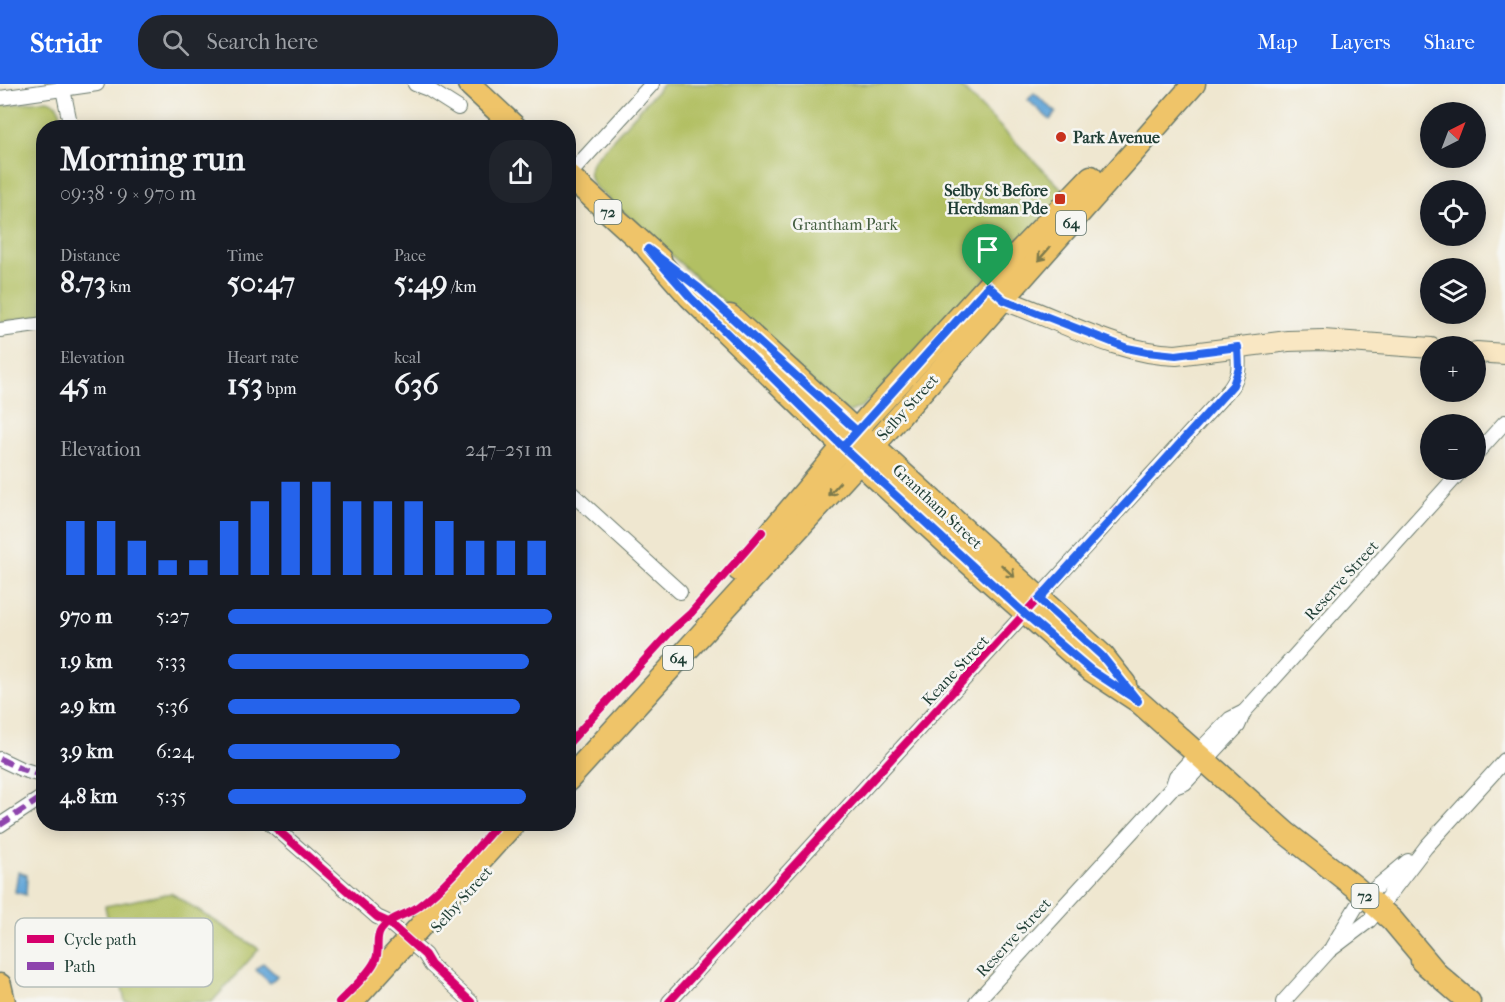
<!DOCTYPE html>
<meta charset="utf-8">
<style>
body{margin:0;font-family:"IM FELL French Canon",serif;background:#20242c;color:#f1f3f6;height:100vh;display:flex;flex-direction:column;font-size:22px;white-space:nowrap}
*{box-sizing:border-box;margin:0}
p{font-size:20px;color:#9ea1a6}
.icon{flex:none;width:33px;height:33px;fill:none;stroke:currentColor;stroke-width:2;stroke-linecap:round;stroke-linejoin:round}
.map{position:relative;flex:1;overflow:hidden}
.side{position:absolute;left:36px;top:36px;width:540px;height:711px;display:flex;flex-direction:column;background:#171b24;border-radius:24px;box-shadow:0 3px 15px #0003}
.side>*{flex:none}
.needle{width:39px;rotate:42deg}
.tools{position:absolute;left:1420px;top:18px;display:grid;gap:12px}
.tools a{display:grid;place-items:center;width:66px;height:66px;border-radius:50%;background:#171b24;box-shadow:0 3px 15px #0003;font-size:30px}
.pin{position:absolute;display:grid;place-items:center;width:51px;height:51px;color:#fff;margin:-62px -26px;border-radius:50% 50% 50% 0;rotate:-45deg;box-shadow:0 0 6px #0007}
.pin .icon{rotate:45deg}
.round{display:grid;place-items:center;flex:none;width:63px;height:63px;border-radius:24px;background:#20242c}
.overview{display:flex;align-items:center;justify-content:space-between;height:102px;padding:0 24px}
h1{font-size:33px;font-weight:800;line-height:45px}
.metrics{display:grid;grid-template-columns:repeat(3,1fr);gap:9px;height:102px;padding:6px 24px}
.metrics div{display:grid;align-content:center}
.metrics b{font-size:30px;font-weight:800}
.metrics small{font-size:16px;font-weight:400}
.metrics p{font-size:16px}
.chart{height:168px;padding:12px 24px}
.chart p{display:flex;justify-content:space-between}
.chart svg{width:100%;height:108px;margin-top:6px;stroke:#2563eb;stroke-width:6}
ul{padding:0 24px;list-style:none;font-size:20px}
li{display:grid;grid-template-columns:96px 72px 1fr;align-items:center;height:45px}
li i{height:15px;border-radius:8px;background:#2563eb}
header{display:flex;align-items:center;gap:36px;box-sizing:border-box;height:84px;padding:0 30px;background:#2563eb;color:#fff}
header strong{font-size:28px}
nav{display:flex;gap:33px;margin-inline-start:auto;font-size:21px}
.search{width:420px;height:54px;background:#20242c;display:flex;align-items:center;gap:15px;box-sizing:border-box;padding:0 21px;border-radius:24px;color:#9ea1a6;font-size:22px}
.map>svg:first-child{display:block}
</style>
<header>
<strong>Stridr</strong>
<div class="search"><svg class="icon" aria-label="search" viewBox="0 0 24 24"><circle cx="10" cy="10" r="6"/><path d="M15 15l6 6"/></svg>Search here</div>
<nav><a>Map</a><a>Layers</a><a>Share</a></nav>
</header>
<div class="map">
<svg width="1505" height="918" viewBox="0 0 1505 918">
<rect width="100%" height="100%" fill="#f6f6f2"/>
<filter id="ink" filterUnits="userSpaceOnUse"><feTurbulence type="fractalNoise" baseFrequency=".0167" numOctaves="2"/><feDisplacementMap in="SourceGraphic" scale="12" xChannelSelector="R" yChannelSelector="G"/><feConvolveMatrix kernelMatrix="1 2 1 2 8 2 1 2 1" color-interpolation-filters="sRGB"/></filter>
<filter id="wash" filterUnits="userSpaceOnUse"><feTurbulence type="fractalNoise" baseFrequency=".008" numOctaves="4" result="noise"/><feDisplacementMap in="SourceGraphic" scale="24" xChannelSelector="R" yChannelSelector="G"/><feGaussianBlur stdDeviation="1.35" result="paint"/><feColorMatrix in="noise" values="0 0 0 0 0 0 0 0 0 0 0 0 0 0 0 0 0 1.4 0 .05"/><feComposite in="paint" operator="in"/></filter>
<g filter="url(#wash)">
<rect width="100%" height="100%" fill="#efe7d0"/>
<g fill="#b2c063" stroke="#687e4c" stroke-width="1.5">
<path d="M663 0H958L1067 110 863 322 850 328 843 325 595 103C588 94 588 87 593 77Z"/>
<path d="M47 16C61 19 61 31 64 43L44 44 43 231 0 238V22Z"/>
<polygon points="171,809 259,865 212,918 125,918 105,822"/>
</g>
<g fill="#64a6d8" stroke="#427286" stroke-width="1.5">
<polygon points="1034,9 1056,28 1050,36 1028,16"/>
<polygon points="18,788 27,791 26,811 15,808"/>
<polygon points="263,879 277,892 270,899 256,886"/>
</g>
</g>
<g filter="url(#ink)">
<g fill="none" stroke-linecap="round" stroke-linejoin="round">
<g stroke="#68786b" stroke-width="16">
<g id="minor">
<polyline points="415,0 428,5 458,24"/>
<polyline points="63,5 71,44"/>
<polyline points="0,14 97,0"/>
<polyline points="568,92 652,0"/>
<polyline points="0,246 44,240"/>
<polyline points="1476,370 1505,338"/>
<polyline points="568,406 680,508"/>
<polyline points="0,675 21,685 44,692"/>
<polyline points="1172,704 1185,699 1238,642 1244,628 1462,386"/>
<polyline points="271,740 377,833 388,838 408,855"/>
<polyline points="0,741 44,712"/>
<polyline points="1332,863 1356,823 1366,812 1408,777"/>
<polyline points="417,864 425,871 431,881 471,918"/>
<path d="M669 918 1228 307C1241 291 1239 282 1238 263"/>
<polyline points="976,918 1172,704 1176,692 1197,669 1230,635 1244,628"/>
<polyline points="1283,918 1329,867 1370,836 1426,763 1505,676"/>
</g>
</g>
<g stroke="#68786b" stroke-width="22">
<g id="secondary">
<path d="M992 206 1004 216C1059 235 1118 270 1176 271L1288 257 1323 256 1431 264"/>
<polyline points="1476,268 1505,270"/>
</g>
</g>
<g stroke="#68786b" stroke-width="25">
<g id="primary">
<polyline points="469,0 516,44"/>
<polyline points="568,91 660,175"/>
<polyline points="648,165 690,213 859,378 951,463 1091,586 1138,617 1286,749 1355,803 1392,836 1434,886"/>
<polyline points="730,232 1103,572 1125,600"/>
<polyline points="739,486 868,333 1015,172 1091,93"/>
<polyline points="568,696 859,378 1194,0"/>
<polyline points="1422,877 1469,918"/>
<polyline points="0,901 4,918"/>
<polyline points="352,918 513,740"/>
</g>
</g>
<use href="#minor" stroke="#fff" stroke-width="14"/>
<use href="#secondary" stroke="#f9e7c3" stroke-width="20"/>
<use href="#primary" stroke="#efc469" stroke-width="22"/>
<g stroke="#8e44ad" stroke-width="6" stroke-dasharray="12 6" stroke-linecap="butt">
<polyline points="0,675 21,685 44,692"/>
<polyline points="0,741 44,712"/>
</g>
<g stroke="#f6f6f2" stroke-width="11">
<g id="cycleway">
<polyline points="568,660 672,546 691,529 762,448"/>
<polyline points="271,740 377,833 388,838 425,871 431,881 471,918"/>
<path d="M339 918C350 907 369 890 375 877 381 866 374 856 381 846 391 832 406 832 419 822 449 799 473 768 498 740"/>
<path d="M669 918 1228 307C1241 291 1239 282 1238 263"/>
</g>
</g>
<use href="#cycleway" stroke="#d6006c" stroke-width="8"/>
</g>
<defs><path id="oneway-shaft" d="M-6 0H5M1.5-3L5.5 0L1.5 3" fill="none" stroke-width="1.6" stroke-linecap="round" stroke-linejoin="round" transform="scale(1.5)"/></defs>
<g stroke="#7d7a4c">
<use href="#oneway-shaft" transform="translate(1044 170) rotate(131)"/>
<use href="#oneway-shaft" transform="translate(834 405) rotate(132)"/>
<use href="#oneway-shaft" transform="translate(1008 487) rotate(43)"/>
</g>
</g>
<g fill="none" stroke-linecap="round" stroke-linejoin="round" filter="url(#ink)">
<g stroke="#fff" stroke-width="12">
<polyline id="route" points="988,202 843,363 690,213 648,165 699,204 857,347 843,363 1025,530 1091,586 1138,617 1102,572 1039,515 1233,301 1239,284 1238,263 1176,271 1147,268 1127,264 1004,216 988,202"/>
</g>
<use href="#route" stroke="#2563eb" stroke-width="8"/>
</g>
<g fill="#c8321e" stroke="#f6f6f2" stroke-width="2">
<circle cx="1061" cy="53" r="6"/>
<rect x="1054" y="109" width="12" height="12" rx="3"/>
</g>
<g text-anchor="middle" stroke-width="5" stroke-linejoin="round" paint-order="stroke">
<g fill="#f6f6f2" stroke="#60746d" stroke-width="1.5">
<rect x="594.5" y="116" width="27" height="24" rx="4.5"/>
<rect x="1056" y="127" width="30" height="24" rx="4.5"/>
<rect x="663" y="562" width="30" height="24" rx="4.5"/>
<rect x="1351.5" y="800" width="27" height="24" rx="4.5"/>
</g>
<g font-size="15" font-weight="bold" fill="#1f3d34">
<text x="608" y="133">72</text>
<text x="1071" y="144">64</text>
<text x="678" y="579">64</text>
<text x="1365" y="817">72</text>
</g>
<g font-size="16" font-weight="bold" fill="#1f3d34" stroke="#f6f6f2" text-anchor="start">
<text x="1073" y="59">Park Avenue</text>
<text x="1048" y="112" text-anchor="end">Selby St Before<tspan x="1048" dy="18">Herdsman Pde</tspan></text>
</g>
<g font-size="16" fill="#445e40" stroke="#f6f6f2">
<text x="845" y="146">Grantham Park</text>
</g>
<g font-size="16" fill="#1f3d34" stroke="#f6f6f2">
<text transform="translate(907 323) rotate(-48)" y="6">Selby Street</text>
<text transform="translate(938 422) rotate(43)" y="6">Grantham Street</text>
<text transform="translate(1341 496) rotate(-48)" y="6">Reserve Street</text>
<text transform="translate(955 586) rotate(-47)" y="6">Keane Street</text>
<text transform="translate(461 815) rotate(-48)" y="6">Selby Street</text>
<text transform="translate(1013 853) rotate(-47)" y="6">Reserve Street</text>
</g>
</g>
<rect x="15" y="834" width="198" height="69" rx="9" fill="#f6f6f2" stroke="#b6beb9" stroke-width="1.5"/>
<rect x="27" y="851" width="27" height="8" fill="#d6006c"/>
<rect x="27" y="878" width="27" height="8" fill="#8e44ad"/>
<g font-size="16" fill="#1f3d34">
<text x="64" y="861">Cycle path</text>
<text x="64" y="888">Path</text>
</g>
</svg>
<div class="tools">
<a><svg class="needle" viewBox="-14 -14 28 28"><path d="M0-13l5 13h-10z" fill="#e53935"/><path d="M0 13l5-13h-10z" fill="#9ea1a6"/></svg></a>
<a><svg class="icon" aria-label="locate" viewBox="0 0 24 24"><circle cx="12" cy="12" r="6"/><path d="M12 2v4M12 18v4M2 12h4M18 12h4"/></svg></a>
<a><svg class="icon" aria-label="layers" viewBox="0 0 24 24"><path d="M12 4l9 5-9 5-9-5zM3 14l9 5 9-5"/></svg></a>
<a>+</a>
<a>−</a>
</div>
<div class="pin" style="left:988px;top:202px;background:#1e9e55"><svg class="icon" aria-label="arrive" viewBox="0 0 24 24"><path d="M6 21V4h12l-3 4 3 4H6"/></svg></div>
<section class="side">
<div class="overview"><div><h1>Morning run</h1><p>09:38 · 9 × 970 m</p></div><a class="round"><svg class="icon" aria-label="share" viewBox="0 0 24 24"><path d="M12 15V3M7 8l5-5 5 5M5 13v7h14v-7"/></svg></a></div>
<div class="metrics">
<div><p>Distance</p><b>8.73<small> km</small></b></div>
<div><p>Time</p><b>50:47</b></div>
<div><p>Pace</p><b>5:49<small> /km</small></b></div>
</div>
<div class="metrics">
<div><p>Elevation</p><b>45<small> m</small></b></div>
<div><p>Heart rate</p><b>153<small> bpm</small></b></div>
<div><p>kcal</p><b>636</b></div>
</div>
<div class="chart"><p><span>Elevation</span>247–251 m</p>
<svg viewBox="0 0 160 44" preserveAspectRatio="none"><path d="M5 44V22M15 44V22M25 44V30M35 44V38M45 44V38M55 44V22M65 44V14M75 44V6M85 44V6M95 44V14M105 44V14M115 44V14M125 44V22M135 44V30M145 44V30M155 44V30"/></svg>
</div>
<ul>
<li><b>970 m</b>5:27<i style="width:100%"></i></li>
<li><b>1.9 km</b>5:33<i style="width:93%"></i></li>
<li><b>2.9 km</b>5:36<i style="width:90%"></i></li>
<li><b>3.9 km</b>6:24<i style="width:53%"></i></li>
<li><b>4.8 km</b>5:35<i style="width:92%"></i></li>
</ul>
</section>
</div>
